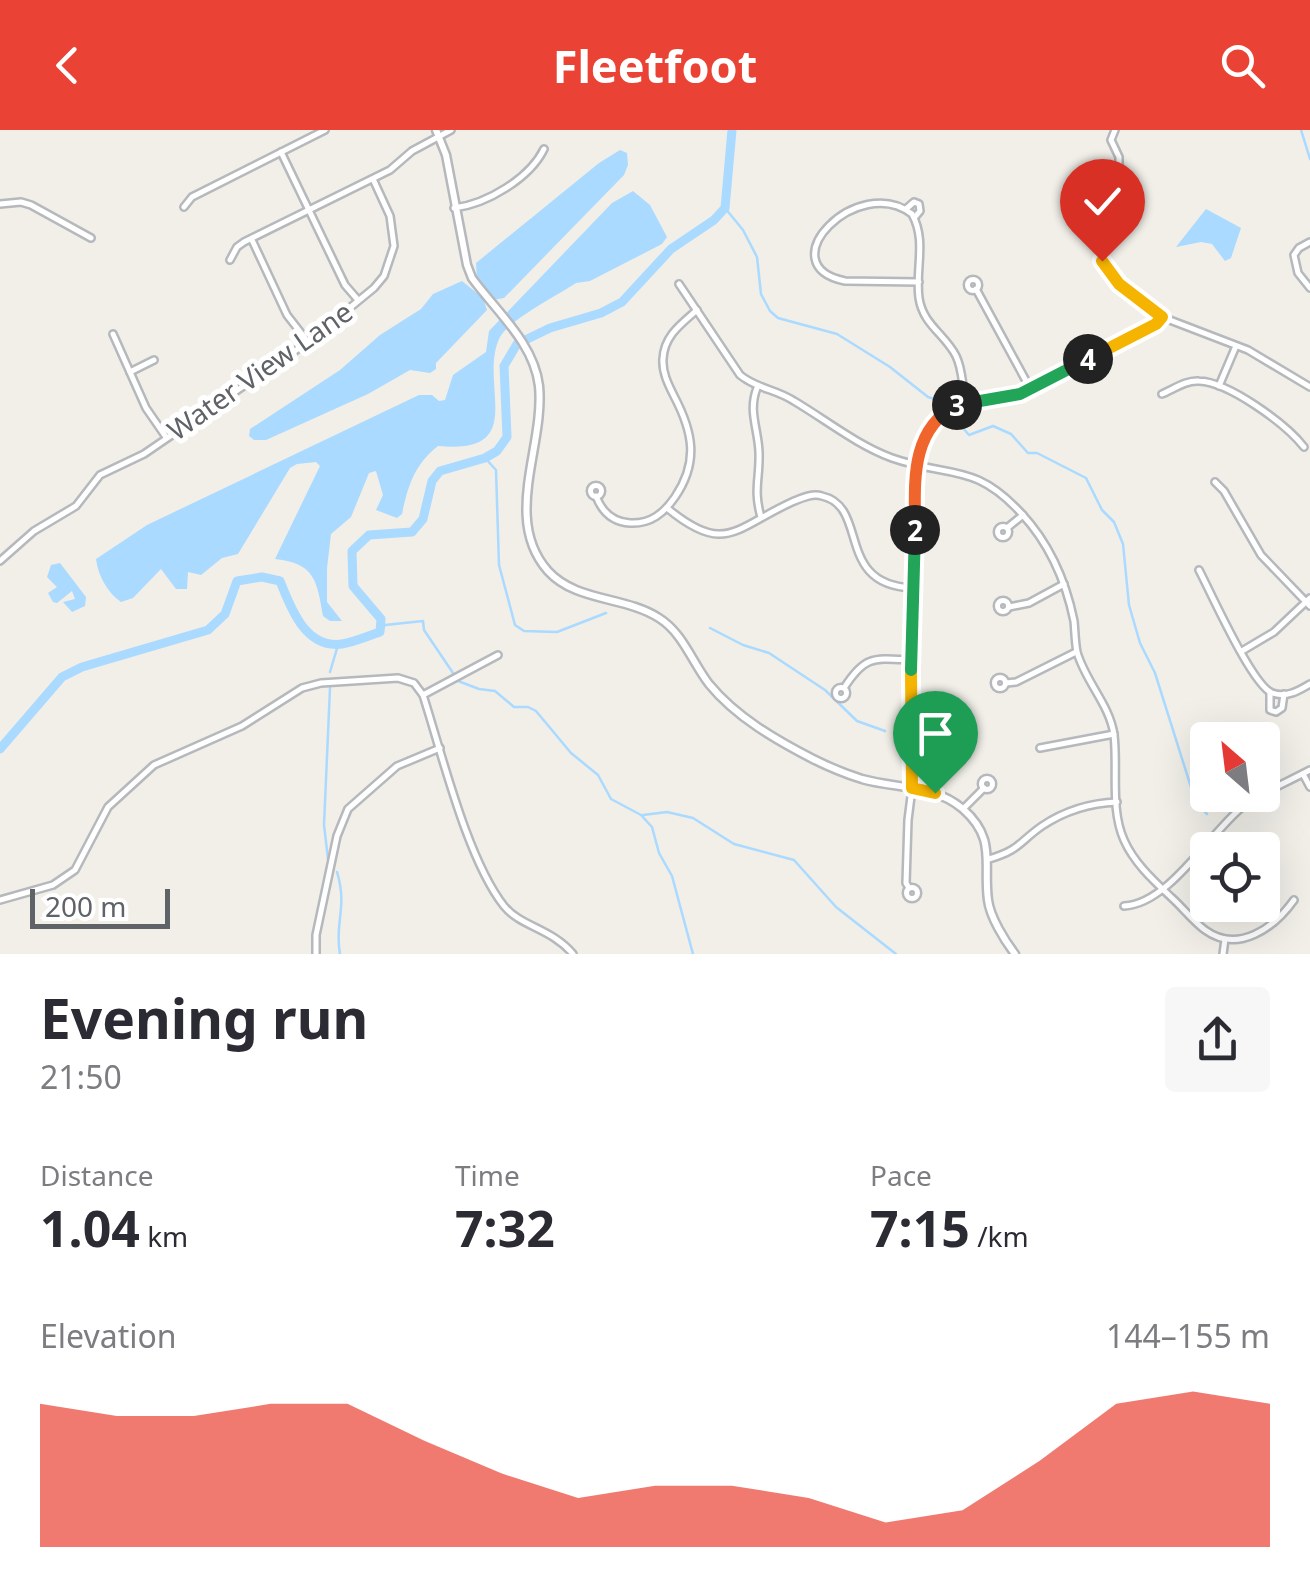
<!DOCTYPE html>
<meta charset="utf-8">
<style>
body{margin:0;font-family:"Noto Sans",sans-serif;background:#f7f7f7;color:#2b2b33;height:100vh;display:flex;flex-direction:column;font-size:38px;white-space:nowrap}
*{box-sizing:border-box;margin:0}
p{font-size:32px;color:#7c7c81}
.icon{flex:none;width:55px;height:55px;fill:none;stroke:currentColor;stroke-width:2;stroke-linecap:round;stroke-linejoin:round}
.map{position:relative;height:824px;overflow:hidden}
.side{display:flex;flex-direction:column;background:#fff;flex:1}
.side>*{flex:none}
.needle{width:65px;rotate:332deg}
.tools{position:absolute;left:1190px;top:592px;display:grid;gap:20px}
.tools a{display:grid;place-items:center;width:90px;height:90px;border-radius:10px;background:#fff;box-shadow:0 10px 40px #0002;font-size:50px}
.scale{position:absolute;left:30px;bottom:25px;width:140px;box-sizing:border-box;padding-left:10px;border:5px solid #5f6368;border-top:0;font-size:28px;line-height:35px;white-space:nowrap;color:#5f6368;-webkit-text-stroke:8px #fff;paint-order:stroke}
.pin{position:absolute;display:grid;place-items:center;width:85px;height:85px;color:#fff;margin:-102px -42px;border-radius:50% 50% 50% 0;rotate:-45deg;box-shadow:0 0 10px #0007}
.pin .icon{rotate:45deg}
.km{position:absolute;width:50px;height:50px;margin:-25px;border-radius:50%;background:#222;color:#fff;font-size:28px;line-height:50px;text-align:center}
.round{display:grid;place-items:center;flex:none;width:105px;height:105px;border-radius:10px;background:#f7f7f7}
.overview{display:flex;align-items:center;justify-content:space-between;height:170px;padding:0 40px}
h1{font-size:55px;font-weight:700;line-height:75px}
.figures{display:grid;grid-template-columns:repeat(3,1fr);gap:15px;height:170px;padding:10px 40px}
.figures div{display:grid;align-content:center}
.figures b{font-size:50px;font-weight:700}
.figures small{font-size:28px;font-weight:400}
.figures p{font-size:28px}
.chart{height:280px;padding:20px 40px}
.chart p{display:flex;justify-content:space-between}
.chart svg{width:100%;height:180px;margin-top:10px;fill:#ea4335;opacity:.7}
header{display:flex;justify-content:space-between;align-items:center;height:130px;padding:0 40px;background:#ea4335;color:#fff;font-size:45px;font-weight:700}
.map>svg:first-child{display:block}
</style>
<header><svg class="icon" aria-label="back" viewBox="0 0 24 24"><path d="M15 5l-7 7 7 7"/></svg>Fleetfoot<svg class="icon" aria-label="search" viewBox="0 0 24 24"><circle cx="10" cy="10" r="6"/><path d="M15 15l6 6"/></svg></header>
<div class="map">
<svg width="1310" height="824" viewBox="0 0 1310 824">
<rect width="100%" height="100%" fill="#f1efe8"/>
<g fill="#aadaff">
<polygon points="620,20 627,23 628,35 624,45 504,168 493,170 477,150 476,133 599,33"/>
<path d="M633 61 650 75 667 107 662 114 590 151 576 153C558 165 509 190 500 207 477 253 531 325 438 316 415 334 408 355 402 384L397 388 376 380 383 365 376 341 369 343 351 387 331 404 327 438V472L342 491H330L323 486C317 451 315 433 275 429L320 336 316 332 297 334 290 338 238 424 222 428 201 445 188 442 187 459H176L161 439 133 468 121 472C108 463 98 446 96 429L147 395 419 265H432L439 271 445 270 453 245 486 222 489 201 612 73Z"/>
<polygon points="1206,79 1241,98 1231,128 1225,131 1212,114 1201,112 1176,117"/>
<polygon points="462,151 483,168 487,180 436,233 436,239 430,243 410,240 368,264 266,310 254,310 249,306 250,299 340,240 380,205 421,179 433,164"/>
<polygon points="60,433 86,467 85,476 72,482 63,472 75,469 72,461 57,473 53,472 48,463 57,457 47,447 51,435"/>
</g>
<g fill="none" stroke-linecap="round" stroke-linejoin="round">
<g stroke="#aadaff" stroke-width="2.5">
<polyline points="1301,0 1310,29"/>
<polyline points="725,78 743,100 757,127 761,164 770,181 778,188 837,204 890,237 928,267 941,271"/>
<polyline points="955,289 969,305 993,296 1011,304 1028,323 1037,323 1086,348 1102,380 1114,392 1123,414 1129,475 1140,513 1155,543 1196,673 1207,684"/>
<polyline points="485,328 496,340 499,435 515,495 524,501 557,502 606,483"/>
<polyline points="710,498 743,515 769,523 825,560 857,591 885,601"/>
<polyline points="380,502 385,495 423,491 424,500 455,546"/>
<polyline points="330,542 338,515"/>
<polyline points="458,551 479,559 495,561 514,577 528,577 536,581 571,623 598,645 611,669 641,685 652,697 659,723 672,746 693,824"/>
<polyline points="643,685 667,682 693,688 734,714 794,730 836,777 896,824"/>
<polyline points="1232,707 1249,720"/>
<polyline points="328,729 324,695 330,558"/>
<path d="M337 742C348 778 334 793 340 824"/>
<polyline points="1247,775 1248,777"/>
</g>
<path stroke="#aadaff" stroke-width="9" d="M0 619 62 547 82 537 208 500 225 484 237 451 262 447 280 451C291 478 305 519 342 514 355 512 368 506 380 502L381 489 353 456 352 421 369 405 412 402 423 389 432 351 440 341 485 328 497 321 507 307 504 236 517 214 550 198 601 183 622 172 671 119 714 90 725 78 732 0"/>
<g stroke="#b5b8bc" stroke-width="10">
<g id="minor">
<polyline points="1115,0 1111,10 1119,27 1119,37 1109,61 1103,93 1100,123 1106,141 1162,187 1248,220 1310,257"/>
<polyline points="281,22 345,155 358,170"/>
<polyline points="0,74 21,72 31,75 91,108"/>
<polyline points="184,77 192,67 325,0"/>
<path d="M454 78C487 74 530 48 544 19"/>
<polyline points="906,79 914,72 919,74 920,81 915,87"/>
<polyline points="252,110 287,185 308,212"/>
<polyline points="1310,112 1299,118 1294,125 1298,143 1310,158"/>
<polyline points="230,130 237,117 244,112 390,40 412,21 451,0"/>
<circle cx="973" cy="155" r="5.5"/>
<path d="M919 152 845 151C767 135 858 42 912 84 927 111 915 139 919 168 923 195 945 204 956 226 963 240 962 257 966 272"/>
<path d="M679 154 740 245C757 259 776 259 794 271 826 290 857 315 892 328 949 348 974 332 1021 383 1049 413 1066 452 1074 491 1075 501 1075 512 1077 522 1085 551 1110 575 1114 605 1118 638 1110 679 1124 710 1134 733 1154 751 1172 768 1183 778 1193 791 1205 800 1238 824 1274 798 1294 770"/>
<polyline points="976,159 1031,260"/>
<polyline points="113,204 146,278 166,307"/>
<polyline points="130,242 154,230"/>
<polyline points="1219,256 1236,216"/>
<path d="M757 258C748 281 758 298 759 322 760 348 753 360 761 387"/>
<path d="M1162 264C1174 259 1186 250 1199 251 1229 252 1286 294 1304 317"/>
<polyline points="1215,352 1224,361 1261,425 1310,476"/>
<circle cx="596" cy="361" r="5.5"/>
<path d="M596 366C602 382 613 392 630 393 651 394 664 383 675 367 699 332 693 302 674 266 668 254 662 242 663 229 664 206 681 194 697 180"/>
<path d="M667 378C725 426 735 398 792 372 802 368 812 363 822 366 870 377 834 455 913 458"/>
<circle cx="1003" cy="402" r="5.5"/>
<polyline points="1007,398 1023,385"/>
<polyline points="0,431 34,401 76,376 100,345 144,324 308,212 374,158 384,146 394,116 390,86 373,49"/>
<path d="M1199 440C1211 463 1252 555 1272 563 1287 568 1298 561 1310 554"/>
<circle cx="1003" cy="476" r="5.5"/>
<polyline points="1009,477 1029,473 1064,454"/>
<polyline points="1242,521 1274,502 1310,468"/>
<circle cx="1000" cy="553" r="5.5"/>
<polyline points="1006,553 1016,552 1076,522"/>
<circle cx="841" cy="563" r="5.5"/>
<path d="M844 558C865 525 874 528 911 530"/>
<polyline points="1270,562 1270,580 1276,582 1282,578 1284,564"/>
<polyline points="423,565 498,525"/>
<polyline points="1040,618 1114,604"/>
<polyline points="1303,644 1310,657"/>
<circle cx="987" cy="654" r="5.5"/>
<polyline points="1241,665 1246,674"/>
<polyline points="963,679 984,658"/>
<path d="M989 729C1020 720 1019 712 1042 696 1066 680 1089 673 1117 672"/>
<circle cx="912" cy="763" r="5.5"/>
<path d="M909 758 906 753 908 690 915 635 910 581 917 334C923 260 985 279 1031 260L1156 194 1162 187"/>
<path d="M0 770 53 755 75 740 108 677 154 635 242 596 302 558 321 553 398 548 414 553 423 565C442 624 467 729 504 776 521 797 551 798 573 824"/>
<path d="M1124 776C1168 774 1208 706 1241 678 1261 662 1288 652 1310 640"/>
<polyline points="316,824 316,805 337,706 348,679 397,636 440,618"/>
<polyline points="1223,824 1225,809"/>
</g>
</g>
<g stroke="#b5b8bc" stroke-width="11">
<path id="tertiary" d="M436 0 446 25 467 135 472 148C496 181 534 213 539 256 545 316 502 389 548 441 576 472 625 466 659 488 683 503 692 532 709 554 736 587 776 610 813 629 829 637 846 644 862 649 897 659 934 654 963 679 997 709 983 733 988 770 990 787 1005 811 1015 824"/>
</g>
<use href="#minor" stroke="#fff" stroke-width="5"/>
<use href="#tertiary" stroke="#fff" stroke-width="6"/>
</g>
<g fill="none" stroke-linecap="round" stroke-linejoin="round">
<g stroke="#fff" stroke-width="20">
<polyline id="split-1" points="911,540 912,658 935,663"/>
</g>
<g stroke="#fff" stroke-width="20">
<polyline id="split-2" points="911,540 915,400"/>
</g>
<g stroke="#fff" stroke-width="20">
<path id="split-3" d="M915 400C915 354 909 300 957 275"/>
</g>
<g stroke="#fff" stroke-width="20">
<polyline id="split-4" points="957,275 1020,264 1088,229"/>
</g>
<g stroke="#fff" stroke-width="20">
<polyline id="split-5" points="1088,229 1156,194 1162,187 1119,154 1102,131"/>
</g>
<use href="#split-1" stroke="#f5b400" stroke-width="12"/>
<use href="#split-2" stroke="#22a559" stroke-width="12"/>
<use href="#split-3" stroke="#f0652b" stroke-width="12"/>
<use href="#split-4" stroke="#22a559" stroke-width="12"/>
<use href="#split-5" stroke="#f5b400" stroke-width="12"/>
</g>
<g text-anchor="middle" stroke-width="10" stroke-linejoin="round" paint-order="stroke">
<g font-size="28" fill="#5f6368" stroke="#fff">
<text transform="translate(260 241) rotate(-35)" y="10">Water View Lane</text>
</g>
</g>
</svg>
<div class="tools">
<a><svg class="needle" viewBox="-14 -14 28 28"><path d="M0-13l5 13h-10z" fill="#e53935"/><path d="M0 13l5-13h-10z" fill="#7c7c81"/></svg></a>
<a><svg class="icon" aria-label="locate" viewBox="0 0 24 24"><circle cx="12" cy="12" r="6"/><path d="M12 2v4M12 18v4M2 12h4M18 12h4"/></svg></a>
</div>
<div class="scale">200 m</div>
<div class="pin" style="left:935px;top:663px;background:#1e9e55"><svg class="icon" aria-label="arrive" viewBox="0 0 24 24"><path d="M6 21V4h12l-3 4 3 4H6"/></svg></div>
<div class="pin" style="left:1102px;top:131px;background:#d93025"><svg class="icon" aria-label="check" viewBox="0 0 24 24"><path d="M5 12l5 5 9-10"/></svg></div>
<b class="km" style="left:915px;top:400px">2</b>
<b class="km" style="left:957px;top:275px">3</b>
<b class="km" style="left:1088px;top:229px">4</b>
</div>
<section class="side">
<div class="overview"><div><h1>Evening run</h1><p>21:50</p></div><a class="round"><svg class="icon" aria-label="share" viewBox="0 0 24 24"><path d="M12 15V3M7 8l5-5 5 5M5 13v7h14v-7"/></svg></a></div>
<div class="figures">
<div><p>Distance</p><b>1.04<small> km</small></b></div>
<div><p>Time</p><b>7:32</b></div>
<div><p>Pace</p><b>7:15<small> /km</small></b></div>
</div>
<div class="chart"><p><span>Elevation</span>144–155 m</p>
<svg viewBox="0 0 160 44" preserveAspectRatio="none"><path d="M0 44V9L10 12L20 12L30 9L40 9L50 18L60 26L70 32L80 29L90 29L100 32L110 38L120 35L130 23L140 9L150 6L160 9V44z"/></svg>
</div>
</section>
